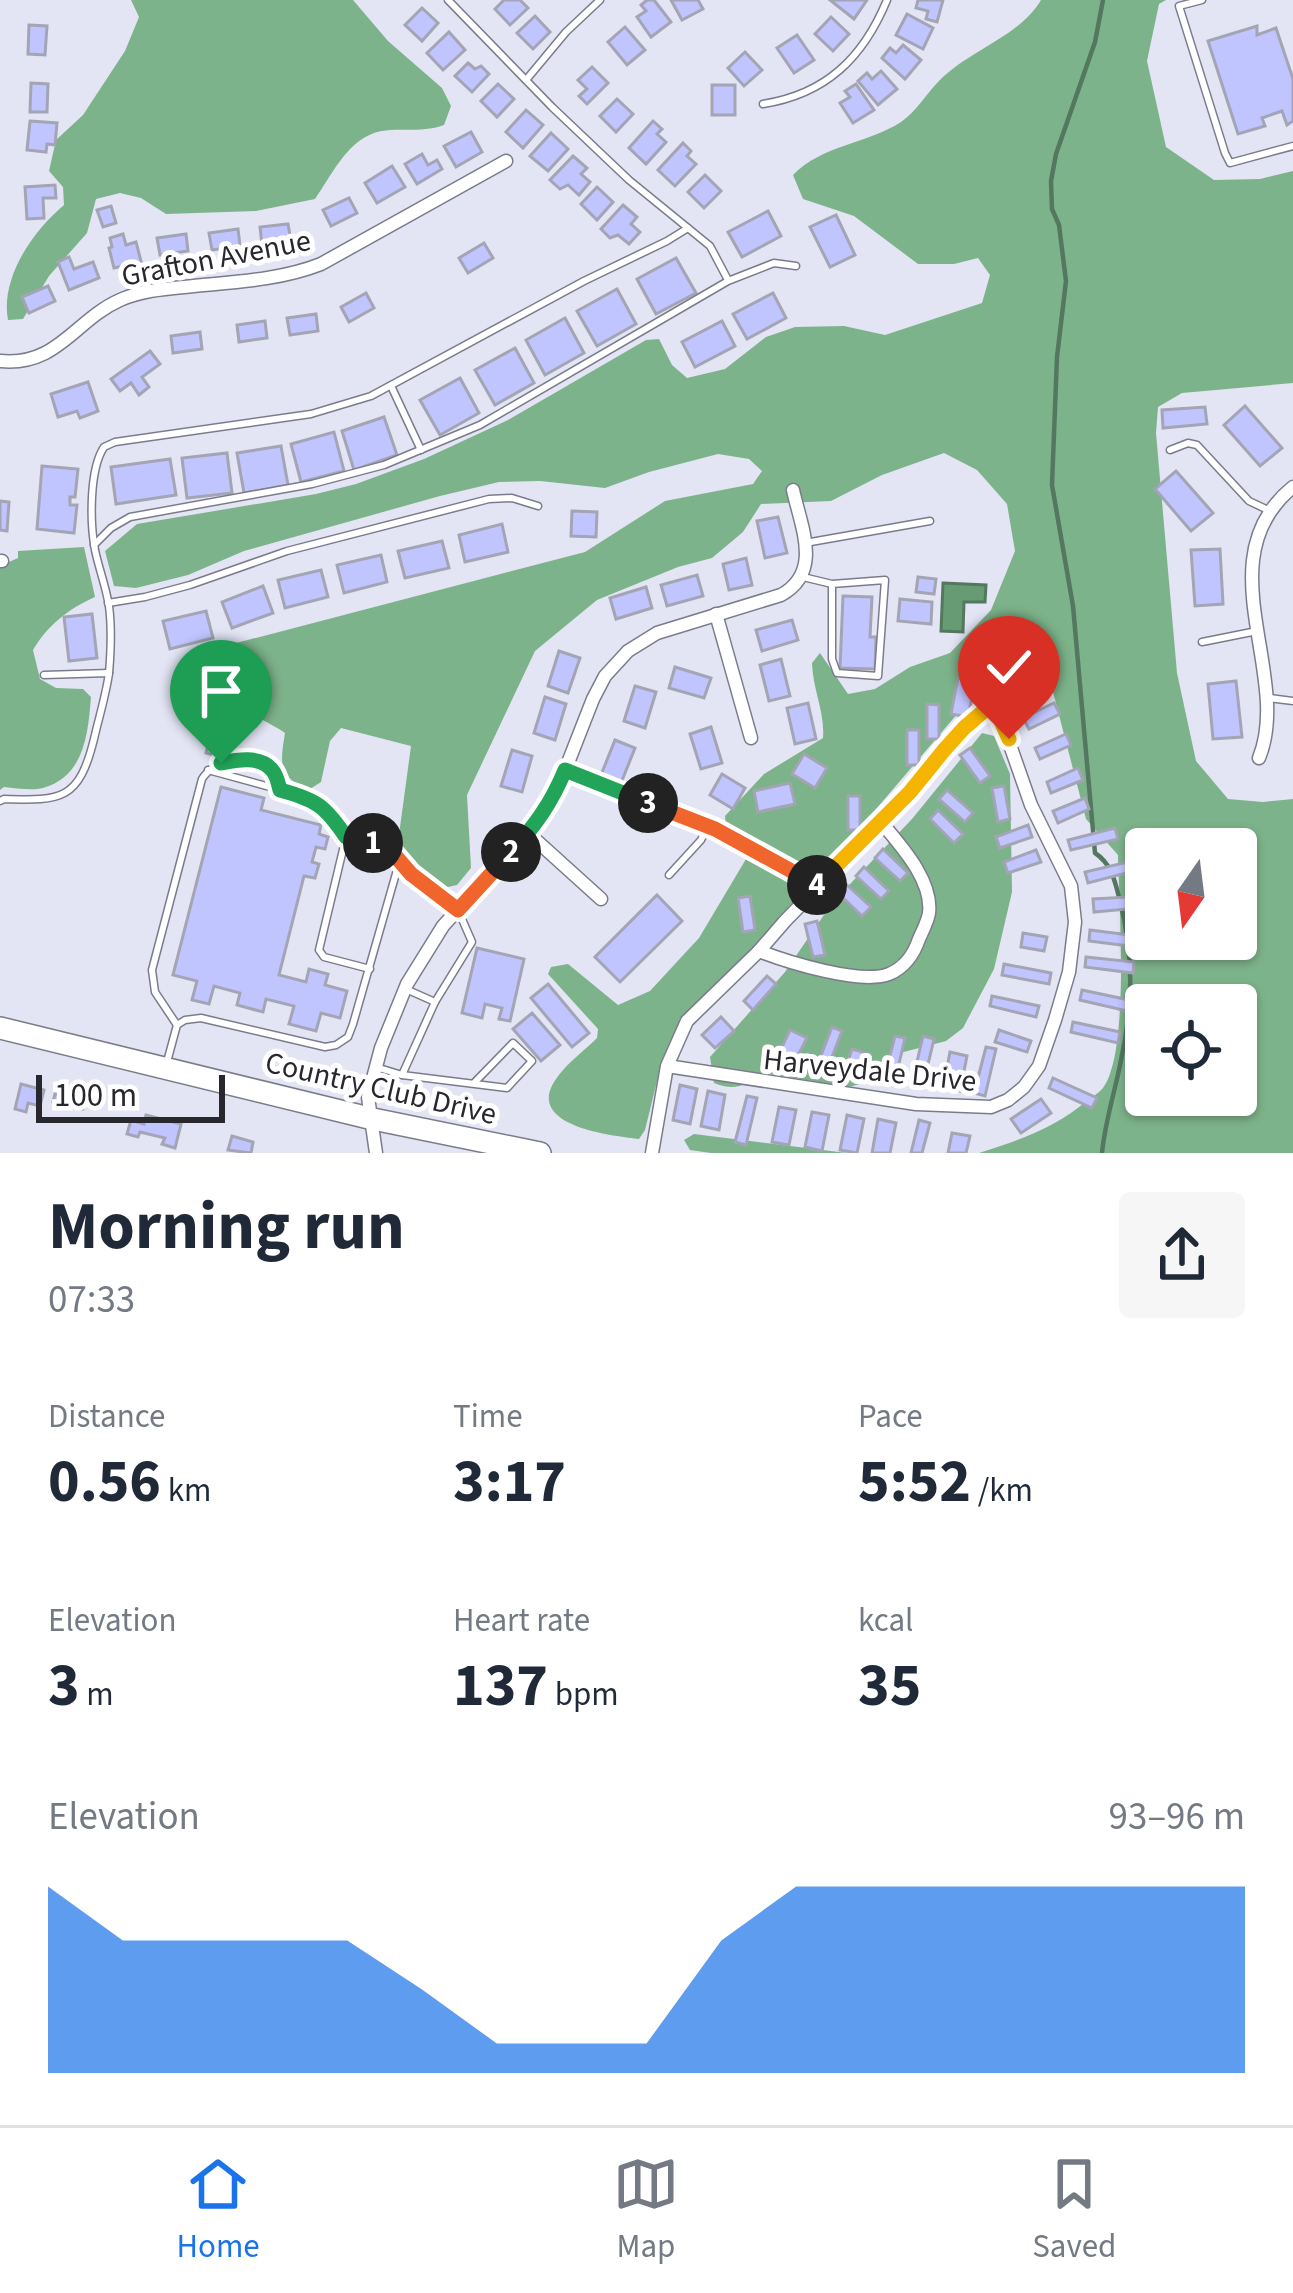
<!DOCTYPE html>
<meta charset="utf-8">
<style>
body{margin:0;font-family:"Source Sans 3",sans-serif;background:#f6f6f7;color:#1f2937;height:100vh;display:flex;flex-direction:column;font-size:45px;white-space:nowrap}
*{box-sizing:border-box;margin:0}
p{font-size:39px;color:#747a83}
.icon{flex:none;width:66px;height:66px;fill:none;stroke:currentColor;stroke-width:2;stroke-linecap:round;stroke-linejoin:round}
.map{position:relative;height:1153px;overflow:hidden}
.details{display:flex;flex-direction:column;background:#fff;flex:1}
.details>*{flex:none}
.needle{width:78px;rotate:194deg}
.controls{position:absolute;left:1125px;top:828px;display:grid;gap:24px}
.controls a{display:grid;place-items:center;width:132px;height:132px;border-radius:12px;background:#fff;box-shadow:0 3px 9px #0004;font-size:60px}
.scale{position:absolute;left:36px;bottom:30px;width:189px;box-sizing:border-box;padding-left:12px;border:6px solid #27272d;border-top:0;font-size:33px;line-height:42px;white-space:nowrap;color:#27272d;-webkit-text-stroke:9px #fff;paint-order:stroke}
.pin{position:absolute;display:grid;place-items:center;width:102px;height:102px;color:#fff;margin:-123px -51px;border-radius:50% 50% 50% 0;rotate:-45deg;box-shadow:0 0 12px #0007}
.pin .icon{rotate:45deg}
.km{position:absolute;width:60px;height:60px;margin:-30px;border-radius:50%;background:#222;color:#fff;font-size:33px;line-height:60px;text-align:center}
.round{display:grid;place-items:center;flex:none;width:126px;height:126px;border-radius:12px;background:#f6f6f7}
.headline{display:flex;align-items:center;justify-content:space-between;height:204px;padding:0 48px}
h1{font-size:66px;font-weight:700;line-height:90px}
.metrics{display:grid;grid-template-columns:repeat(3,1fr);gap:18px;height:204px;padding:12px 48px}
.metrics div{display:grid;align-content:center}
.metrics b{font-size:60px;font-weight:700}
.metrics small{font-size:33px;font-weight:400}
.metrics p{font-size:33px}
.chart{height:336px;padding:24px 48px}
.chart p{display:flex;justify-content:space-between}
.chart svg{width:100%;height:216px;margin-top:12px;fill:#1a73e8;opacity:.7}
.dock{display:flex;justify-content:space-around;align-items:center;height:168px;border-top:3px solid #e0e1e3;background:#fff;font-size:33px;color:#747a83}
.dock a{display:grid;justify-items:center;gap:6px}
.dock .on{color:#1a73e8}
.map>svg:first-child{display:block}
</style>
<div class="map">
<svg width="1293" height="1153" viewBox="0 0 1293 1153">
<rect width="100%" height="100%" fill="#e3e5f5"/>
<g fill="#7db38a" fill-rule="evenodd">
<path d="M131 0H353L388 41 442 88 451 106 444 125C420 134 393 126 374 133 346 143 331 176 315 199L256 211 166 214 141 198 120 193 96 199 87 233 49 276 23 319 8 320C0 277 34 230 64 205L63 187 49 171 56 140 83 115 125 51 139 17Z"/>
<path d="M1041 0H1166L1159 4 1147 61 1166 147 1214 180 1260 179 1293 171V383L1182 393 1158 407 1156 433 1177 673 1196 761 1228 799 1263 802 1293 799V1153H979C1020 1140 1055 1128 1088 1100 1093 1096 1099 1093 1103 1088 1130 1051 1119 904 1118 855L1086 819 1053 692 1037 664 1016 660 982 685 818 877 726 826 725 816 764 774 823 738C825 712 813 691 812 663L820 653 848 694 875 689 910 667 950 653 991 610 1015 551 1007 504 977 470 944 453 882 475 831 501 761 504 743 532 712 558 678 567 597 600 535 651 467 795 471 868 457 885 443 888 426 877 398 842 411 746 341 728 330 741 321 782 307 791C278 774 280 764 285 733 261 716 214 703 215 666 215 659 219 653 221 647L585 552 665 501 753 484 762 471 749 459 718 454 649 472 605 488 540 481 499 482 440 496 244 551 188 575 136 588 114 586 105 551 137 524 316 494 356 484 424 459 508 420 646 340 659 339 672 365 687 378 725 369 766 337 795 327 844 326 885 335 982 303 990 275 978 258 954 264H918L854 216 803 199 793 175C822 145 867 144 901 122 916 112 927 93 939 81 969 50 1019 37 1041 0ZM1146 849H1236V939H1146ZM1146 1005H1236V1095H1146Z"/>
<path d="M84 547 95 597C68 609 48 625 33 650L40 679 56 688 83 689 91 697C88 733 85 776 43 788 32 791 16 788 4 787L0 790V566L18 558V551Z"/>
<path d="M982 733 994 736 1010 774 1012 892 994 969 963 1028 946 1041 896 1054 875 1080 849 1087 764 1073C746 1085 735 1092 714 1083L710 1057 785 972 832 903 912 819Z"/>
<path d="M749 854 810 888 767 931 754 951 681 1018 660 1069 645 1130 639 1139C612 1136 523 1126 556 1079 566 1064 584 1051 597 1038L598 1029 548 974 551 967 568 964 618 1005 650 991 699 938Z"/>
<polygon points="694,1134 847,1153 711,1153 690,1150 684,1140"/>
</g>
<polygon fill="#679b74" stroke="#54785f" stroke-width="3" points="943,583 986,585 985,602 964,602 963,632 941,631"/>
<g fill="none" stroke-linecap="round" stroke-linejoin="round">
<path stroke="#54785f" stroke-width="4.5" d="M1102 1153C1105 1121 1115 1092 1121 1060 1133 1007 1134 954 1120 901 1115 882 1112 864 1095 853L1073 606 1052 485 1057 357 1066 281 1059 225 1052 209 1051 181 1056 154 1095 42 1103 0"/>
</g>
<g fill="#c1c5ff" stroke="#a3a5b4" stroke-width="3">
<polygon points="504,0 520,0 528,8 510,25 495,9"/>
<polygon points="647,0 654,0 671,22 651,37 637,17 646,11 641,5"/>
<polygon points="671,0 698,0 703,9 682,20"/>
<polygon points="830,0 867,0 854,19"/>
<polygon points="918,0 943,0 937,22 926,19 928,11 916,8"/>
<polygon points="422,8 438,23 422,41 405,25"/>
<polygon points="907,14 933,28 923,49 896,35"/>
<polygon points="535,16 550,32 533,49 517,33"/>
<polygon points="831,17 849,34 833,51 815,34"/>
<polygon points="29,25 47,26 45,55 28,54"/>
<polygon points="1257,26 1257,35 1276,28 1293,79 1293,121 1287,125 1282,111 1262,118 1265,126 1238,134 1208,41"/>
<polygon points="625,27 645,50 627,65 608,42"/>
<polygon points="449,32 465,50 443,70 427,53"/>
<polygon points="797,35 814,60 794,73 777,48"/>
<polygon points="903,45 921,60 905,79 882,58 890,48 896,53"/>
<polygon points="745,52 762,70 744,86 728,68"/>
<polygon points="468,63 475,69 481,66 489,74 472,92 455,76"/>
<polygon points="592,67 608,83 587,104 579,96 587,89 578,80"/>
<polygon points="881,71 897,89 878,105 858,81 867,73 872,79"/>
<polygon points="31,83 48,84 47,112 30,112"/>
<polygon points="498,84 514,99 497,117 481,101"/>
<polygon points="856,84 874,110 853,123 840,103 850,97 845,91"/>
<rect x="712" y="85" width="23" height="30"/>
<polygon points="617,99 633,114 616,132 600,116"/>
<polygon points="526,110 543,125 523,148 506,132"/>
<polygon points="30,121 57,123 55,145 47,144 46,152 27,150"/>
<polygon points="653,121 662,129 657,134 666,142 646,164 629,148"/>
<polygon points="471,132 482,152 456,167 444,146"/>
<polygon points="551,133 568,149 548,171 530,156"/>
<polygon points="683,143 691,151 687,156 696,164 675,186 658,170"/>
<polygon points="422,154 428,165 437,160 442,169 417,184 405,164"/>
<polygon points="573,156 587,168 581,174 590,182 579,195 568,185 560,189 550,180"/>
<polygon points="392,166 405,187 377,203 365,183"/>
<polygon points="705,175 721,191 704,208 688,192"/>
<polygon points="55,185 56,198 43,198 44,218 27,219 25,187"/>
<polygon points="597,187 613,202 597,220 581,204"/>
<polygon points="349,198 357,213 331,226 323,210"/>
<polygon points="623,205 637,217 631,224 640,232 629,244 618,235 610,238 601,229"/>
<polygon points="111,206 116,223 103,227 97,210"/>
<polygon points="768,211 781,236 742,257 728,232"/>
<polygon points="836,215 855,255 830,267 810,227"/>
<polygon points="288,224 291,241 262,245 260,227"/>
<polygon points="238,229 240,246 212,250 209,233"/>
<polygon points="123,234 126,245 136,242 142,265 133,267 132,264 114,268 109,248 112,247 110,238"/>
<polygon points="186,234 188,251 160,255 157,238"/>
<polygon points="484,243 493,258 468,273 459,258"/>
<polygon points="69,257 74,269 93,262 99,278 69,290 58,262"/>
<polygon points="676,258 696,293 656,314 637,279"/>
<polygon points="48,286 55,301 29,313 22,297"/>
<polygon points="617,289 636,324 597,346 577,311"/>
<polygon points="366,293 374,308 349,322 341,307"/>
<polygon points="773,293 786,318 747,339 733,314"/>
<polygon points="316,314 318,331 290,335 287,318"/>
<polygon points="565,318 584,353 545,375 526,340"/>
<polygon points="265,321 267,338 239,342 237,325"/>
<polygon points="722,321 735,346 695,367 682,342"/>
<polygon points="200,332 202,349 173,353 171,336"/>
<polygon points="515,348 534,383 495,405 475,370"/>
<polygon points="150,351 160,364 142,377 149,387 139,395 131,383 120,391 111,379"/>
<polygon points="460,378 479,413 440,435 420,400"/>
<polygon points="88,382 98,411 80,418 77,411 58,417 51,394"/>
<polygon points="1245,406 1282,448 1260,466 1224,425"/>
<polygon points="1205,407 1207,424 1163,428 1162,410"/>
<polygon points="384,417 397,455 354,470 342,431"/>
<polygon points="334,432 344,471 301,482 291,444"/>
<polygon points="281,446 288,485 244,493 237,453"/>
<polygon points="227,453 232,493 187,498 182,458"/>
<polygon points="170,459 176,495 116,504 111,467"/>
<polygon points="42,466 78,469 75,497 70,497 70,505 77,505 74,533 37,529"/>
<polygon points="1176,471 1213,513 1191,531 1155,489"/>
<polygon points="0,501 9,502 7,531 0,530"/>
<polygon points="572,511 597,512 596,537 571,536"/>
<polygon points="778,517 787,553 765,558 757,521"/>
<polygon points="502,524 508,552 465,562 459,535"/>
<polygon points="442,541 449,568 405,578 398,551"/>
<polygon points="1220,549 1223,604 1195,606 1191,550"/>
<polygon points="381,555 387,582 344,593 337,565"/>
<polygon points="746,558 752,585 729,590 723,564"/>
<polygon points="321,570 328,597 285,608 278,580"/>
<polygon points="697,575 703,596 667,606 661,585"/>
<polygon points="918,577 936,579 934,594 916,592"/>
<polygon points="263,586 273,613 232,628 222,602"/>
<polygon points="646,587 652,608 616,619 610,598"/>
<polygon points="843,596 872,597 870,637 876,637 875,669 840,668"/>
<polygon points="900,599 932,602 931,624 898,621"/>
<polygon points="206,611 213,638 170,649 163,621"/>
<polygon points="92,614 97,658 69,661 64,617"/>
<polygon points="792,620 798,640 762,651 756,630"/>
<polygon points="1014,635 1026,637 1020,670 1008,668"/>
<polygon points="990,645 1002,646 998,680 986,679"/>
<polygon points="559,651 580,658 568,693 548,686"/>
<polygon points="781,659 790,696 769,701 760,665"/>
<polygon points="675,667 711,678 704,698 669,688"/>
<polygon points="1048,670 1053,681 1022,696 1017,685"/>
<polygon points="958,678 975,682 968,717 951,714"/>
<polygon points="1236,681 1242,737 1213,739 1208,684"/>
<polygon points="635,686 656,692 645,728 624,721"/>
<polygon points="545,697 566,704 555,740 534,733"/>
<polygon points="808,703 816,739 795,744 787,708"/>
<polygon points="1054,703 1060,714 1029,729 1023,718"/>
<polygon points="927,704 939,705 939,739 927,739"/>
<polygon points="216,714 235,719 225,758 206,753"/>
<polygon points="711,727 722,763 701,769 690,734"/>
<rect x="907" y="730" width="12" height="35"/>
<polygon points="1066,734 1071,745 1040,759 1035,748"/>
<polygon points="615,740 635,748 621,783 601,775"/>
<polygon points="970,748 990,776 980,783 960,755"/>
<polygon points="512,750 532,756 522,792 501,786"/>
<polygon points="804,754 827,768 815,788 792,774"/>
<polygon points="1078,768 1083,780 1051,793 1047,782"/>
<polygon points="722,774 745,788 733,809 710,795"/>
<polygon points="790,783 795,804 758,812 754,791"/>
<polygon points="1004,786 1010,819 998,822 992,788"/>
<polygon points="221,787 264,798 261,810 321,825 319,834 328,837 325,849 316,847 312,862 319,864 315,878 304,876 279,975 306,982 309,969 328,974 325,985 347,991 340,1018 321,1013 316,1031 289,1024 294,1006 266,999 263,1012 237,1005 240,993 214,986 209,1004 192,1000 197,981 173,975"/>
<polygon points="947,790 973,813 965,822 939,799"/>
<rect x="848" y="796" width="12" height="34"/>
<polygon points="1085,798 1089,809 1058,823 1053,811"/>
<polygon points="938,810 963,834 954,843 930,819"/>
<polygon points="1028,825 1032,837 1000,848 996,837"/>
<polygon points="1115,828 1118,839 1071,850 1068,840"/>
<polygon points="883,849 908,873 900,881 875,858"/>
<polygon points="1036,850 1041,862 1008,873 1004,862"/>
<polygon points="1132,861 1134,871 1088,883 1085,872"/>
<polygon points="864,867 889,891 881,899 856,876"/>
<polygon points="846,884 871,907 862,916 838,893"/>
<polygon points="657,895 682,921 620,982 595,957"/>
<polygon points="750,896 755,930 743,932 738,898"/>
<polygon points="1128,897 1128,909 1094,912 1093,899"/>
<polygon points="817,921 825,955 813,957 805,924"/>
<polygon points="1090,930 1138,936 1137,947 1089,941"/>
<polygon points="1023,933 1047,937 1044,951 1021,947"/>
<polygon points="477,948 524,959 510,1021 499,1019 502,1008 485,1004 482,1018 462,1013"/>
<polygon points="1086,957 1134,962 1133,973 1085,967"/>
<polygon points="1004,964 1051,973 1049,984 1002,975"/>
<polygon points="767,976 776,984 753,1010 744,1001"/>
<polygon points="548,984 589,1033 572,1047 531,998"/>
<polygon points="1082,990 1129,1000 1127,1011 1080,1000"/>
<polygon points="992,996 1039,1006 1036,1017 990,1006"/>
<polygon points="532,1013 560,1045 541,1061 513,1029"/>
<polygon points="721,1017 734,1031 715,1048 702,1035"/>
<polygon points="1073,1022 1120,1032 1118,1043 1071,1032"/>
<polygon points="832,1027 842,1031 825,1075 815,1071"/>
<polygon points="790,1030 807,1038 795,1061 779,1053"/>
<polygon points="999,1030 1031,1041 1027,1052 995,1042"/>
<polygon points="895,1036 905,1038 894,1085 883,1082"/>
<polygon points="923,1036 934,1039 923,1085 912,1083"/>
<polygon points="986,1047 996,1049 985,1096 974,1093"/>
<polygon points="852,1049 869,1054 861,1079 844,1073"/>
<polygon points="950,1052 967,1056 960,1091 943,1088"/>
<polygon points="1053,1078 1097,1098 1092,1108 1049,1088"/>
<polygon points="21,1084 44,1090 40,1106 28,1103 26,1112 15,1109"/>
<polygon points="680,1085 697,1089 690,1124 673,1120"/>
<polygon points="65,1089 87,1094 83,1109 53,1102 55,1094 63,1096"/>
<polygon points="708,1091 725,1095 719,1130 701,1126"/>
<polygon points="747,1096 757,1098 746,1145 735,1142"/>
<polygon points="1041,1099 1051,1113 1021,1133 1011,1119"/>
<polygon points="779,1107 796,1110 789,1145 772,1142"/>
<polygon points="812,1112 829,1115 822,1151 805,1147"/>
<polygon points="146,1115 181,1124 175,1148 162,1144 165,1138 140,1132 138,1137 127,1134 131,1120 144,1124"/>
<polygon points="847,1115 864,1119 857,1153 840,1150"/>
<polygon points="878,1119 896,1123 890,1153 872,1153"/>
<polygon points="919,1120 930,1123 922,1153 911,1153"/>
<polygon points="952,1133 970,1136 966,1153 948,1153"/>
<polygon points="232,1136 253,1142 251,1153 228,1150"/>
</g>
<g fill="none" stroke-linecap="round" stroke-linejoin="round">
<g stroke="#7b7c8b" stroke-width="9">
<g id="service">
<polyline points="448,0 552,107 629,180 710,246 728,280"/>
<polyline points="1202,0 1179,6 1225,153 1230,163 1293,146"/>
<polyline points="526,80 566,32 600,0"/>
<path d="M763 104C826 94 863 58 887 0"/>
<polyline points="392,388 421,450"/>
<polyline points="1170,450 1188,443 1197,445 1249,501 1268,510"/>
<polyline points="805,543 930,521"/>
<polyline points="94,545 111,528 130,517 312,484 384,465 480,425 728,281 774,263 796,266"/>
<polyline points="803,577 832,584 885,580 878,676 837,673 832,659 832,584"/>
<polyline points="108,603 145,597 190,585 287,551 489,499 512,498 538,506"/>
<polyline points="1202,642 1257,631"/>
<path d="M109 673C111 650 112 629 109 606 106 587 99 569 95 550 90 523 89 470 104 447L115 442 311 414 371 396 584 281 667 241 688 228"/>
<polyline points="1269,698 1293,701"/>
<polyline points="208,770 310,798 324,806 346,837 319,950 324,957 370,969"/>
<polyline points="566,770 715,829 819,886"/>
<path d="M0 801 4 799C62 801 79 800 94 739 99 717 106 695 109 673L44 675"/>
<polyline points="346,837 376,844 391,852 411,875 458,910 472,942 435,1002 408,990"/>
<polyline points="669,875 701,840 708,826"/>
<path d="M177 1025 155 992 152 970 202 779C214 759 256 750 273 771 277 776 278 783 280 790"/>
<polyline points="167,1062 177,1025 185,1020 201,1018 325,1047 336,1045 348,1037 353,1024 399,863"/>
<polyline points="379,1068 402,1075 507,1088 532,1061 513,1043 474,1083"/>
<polyline points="402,1075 435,1002"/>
</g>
</g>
<g stroke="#7b7c8b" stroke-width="15">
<g id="minor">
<path d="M0 361C57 367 75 320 120 300 140 291 162 289 184 287 229 282 278 281 321 264L506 161"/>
<polyline points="0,561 2,561"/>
<polyline points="716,614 751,738"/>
<path d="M1259 758C1293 675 1204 559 1293 487"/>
<polyline points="528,833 601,899"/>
<path d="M759 951C787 962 861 985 889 974 904 968 914 954 919 939 922 932 928 921 929 913 933 880 900 845 881 822"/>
<path d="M376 1153 368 1097 381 1048 407 984 443 926 541 818 555 796 593 699 605 676 628 651 657 633 781 595C823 572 801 527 793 490"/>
<polyline points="652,1153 667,1066 687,1021 759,951 785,921 911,792 954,738 989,705 993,703 996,705 1031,805 1071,886 1075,922 1069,972 1055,1020 1039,1066 1024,1087 1008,1100 991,1107 916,1104 667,1066"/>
</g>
</g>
<g stroke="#7b7c8b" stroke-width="24">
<polyline id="primary" points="0,1028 373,1119 540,1153"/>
</g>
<use href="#service" stroke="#fff" stroke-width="6"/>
<use href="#minor" stroke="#fff" stroke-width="12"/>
<use href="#primary" stroke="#fff" stroke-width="21"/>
</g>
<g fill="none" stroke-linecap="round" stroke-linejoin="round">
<g stroke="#fff" stroke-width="24">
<path id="split-1" d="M221 763C236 760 260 755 272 770 277 775 278 783 280 790 317 800 325 806 346 837L373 843"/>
</g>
<g stroke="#fff" stroke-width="24">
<polyline id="split-2" points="373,843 392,852 411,874 458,910 511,852"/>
</g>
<g stroke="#fff" stroke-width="24">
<path id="split-3" d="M511 852C535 826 552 802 565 770L648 803"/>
</g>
<g stroke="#fff" stroke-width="24">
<polyline id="split-4" points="648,803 715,829 817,885"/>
</g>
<g stroke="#fff" stroke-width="24">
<polyline id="split-5" points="817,885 910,792 945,749"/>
</g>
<g stroke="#fff" stroke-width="24">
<polyline id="split-6" points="945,749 964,728 993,703 1009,739"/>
</g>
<use href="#split-1" stroke="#22a559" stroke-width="15"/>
<use href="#split-2" stroke="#f0652b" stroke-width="15"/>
<use href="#split-3" stroke="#22a559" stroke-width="15"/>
<use href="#split-4" stroke="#f0652b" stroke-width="15"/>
<use href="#split-5" stroke="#f5b400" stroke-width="15"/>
<use href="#split-6" stroke="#f5b400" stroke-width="15"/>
</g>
<g text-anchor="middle" stroke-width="10" stroke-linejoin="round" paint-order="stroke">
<g font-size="30" fill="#27272d" stroke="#fff">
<text transform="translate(216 258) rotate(-11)" y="10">Grafton Avenue</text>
<text transform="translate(870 1070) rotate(6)" y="10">Harveydale Drive</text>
<text transform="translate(381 1088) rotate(13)" y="10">Country Club Drive</text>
</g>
</g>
</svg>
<div class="controls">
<a><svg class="needle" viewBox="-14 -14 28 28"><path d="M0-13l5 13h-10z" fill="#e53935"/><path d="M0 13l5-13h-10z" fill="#747a83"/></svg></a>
<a><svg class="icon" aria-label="locate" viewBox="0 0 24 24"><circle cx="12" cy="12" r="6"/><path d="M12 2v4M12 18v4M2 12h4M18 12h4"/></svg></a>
</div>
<div class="scale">100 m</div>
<div class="pin" style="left:221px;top:763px;background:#1e9e55"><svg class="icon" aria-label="arrive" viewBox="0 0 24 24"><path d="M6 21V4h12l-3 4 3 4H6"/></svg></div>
<div class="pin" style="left:1009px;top:739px;background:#d93025"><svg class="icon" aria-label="check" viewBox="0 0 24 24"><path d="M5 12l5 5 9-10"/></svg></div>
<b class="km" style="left:373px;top:843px">1</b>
<b class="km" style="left:511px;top:852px">2</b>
<b class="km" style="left:648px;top:803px">3</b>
<b class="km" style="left:817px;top:885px">4</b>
</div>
<section class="details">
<div class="headline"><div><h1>Morning run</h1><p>07:33</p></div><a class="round"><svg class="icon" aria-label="share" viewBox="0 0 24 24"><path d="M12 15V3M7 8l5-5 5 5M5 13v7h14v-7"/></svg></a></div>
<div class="metrics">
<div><p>Distance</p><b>0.56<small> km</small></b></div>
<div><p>Time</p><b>3:17</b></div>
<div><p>Pace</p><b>5:52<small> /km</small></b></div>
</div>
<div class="metrics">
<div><p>Elevation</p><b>3<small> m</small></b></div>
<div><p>Heart rate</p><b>137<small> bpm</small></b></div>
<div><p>kcal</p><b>35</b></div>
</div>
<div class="chart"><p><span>Elevation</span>93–96 m</p>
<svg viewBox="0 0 160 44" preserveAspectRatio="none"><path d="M0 44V6L10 17L20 17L30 17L40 17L50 27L60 38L70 38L80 38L90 17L100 6L110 6L120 6L130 6L140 6L150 6L160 6V44z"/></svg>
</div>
</section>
<nav class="dock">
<a class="on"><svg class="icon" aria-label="home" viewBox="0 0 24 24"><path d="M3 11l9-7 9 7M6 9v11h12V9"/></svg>Home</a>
<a><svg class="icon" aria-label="map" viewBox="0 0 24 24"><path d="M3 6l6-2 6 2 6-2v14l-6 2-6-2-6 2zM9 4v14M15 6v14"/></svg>Map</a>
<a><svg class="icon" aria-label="saved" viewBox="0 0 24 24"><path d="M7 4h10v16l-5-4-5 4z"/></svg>Saved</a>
</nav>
